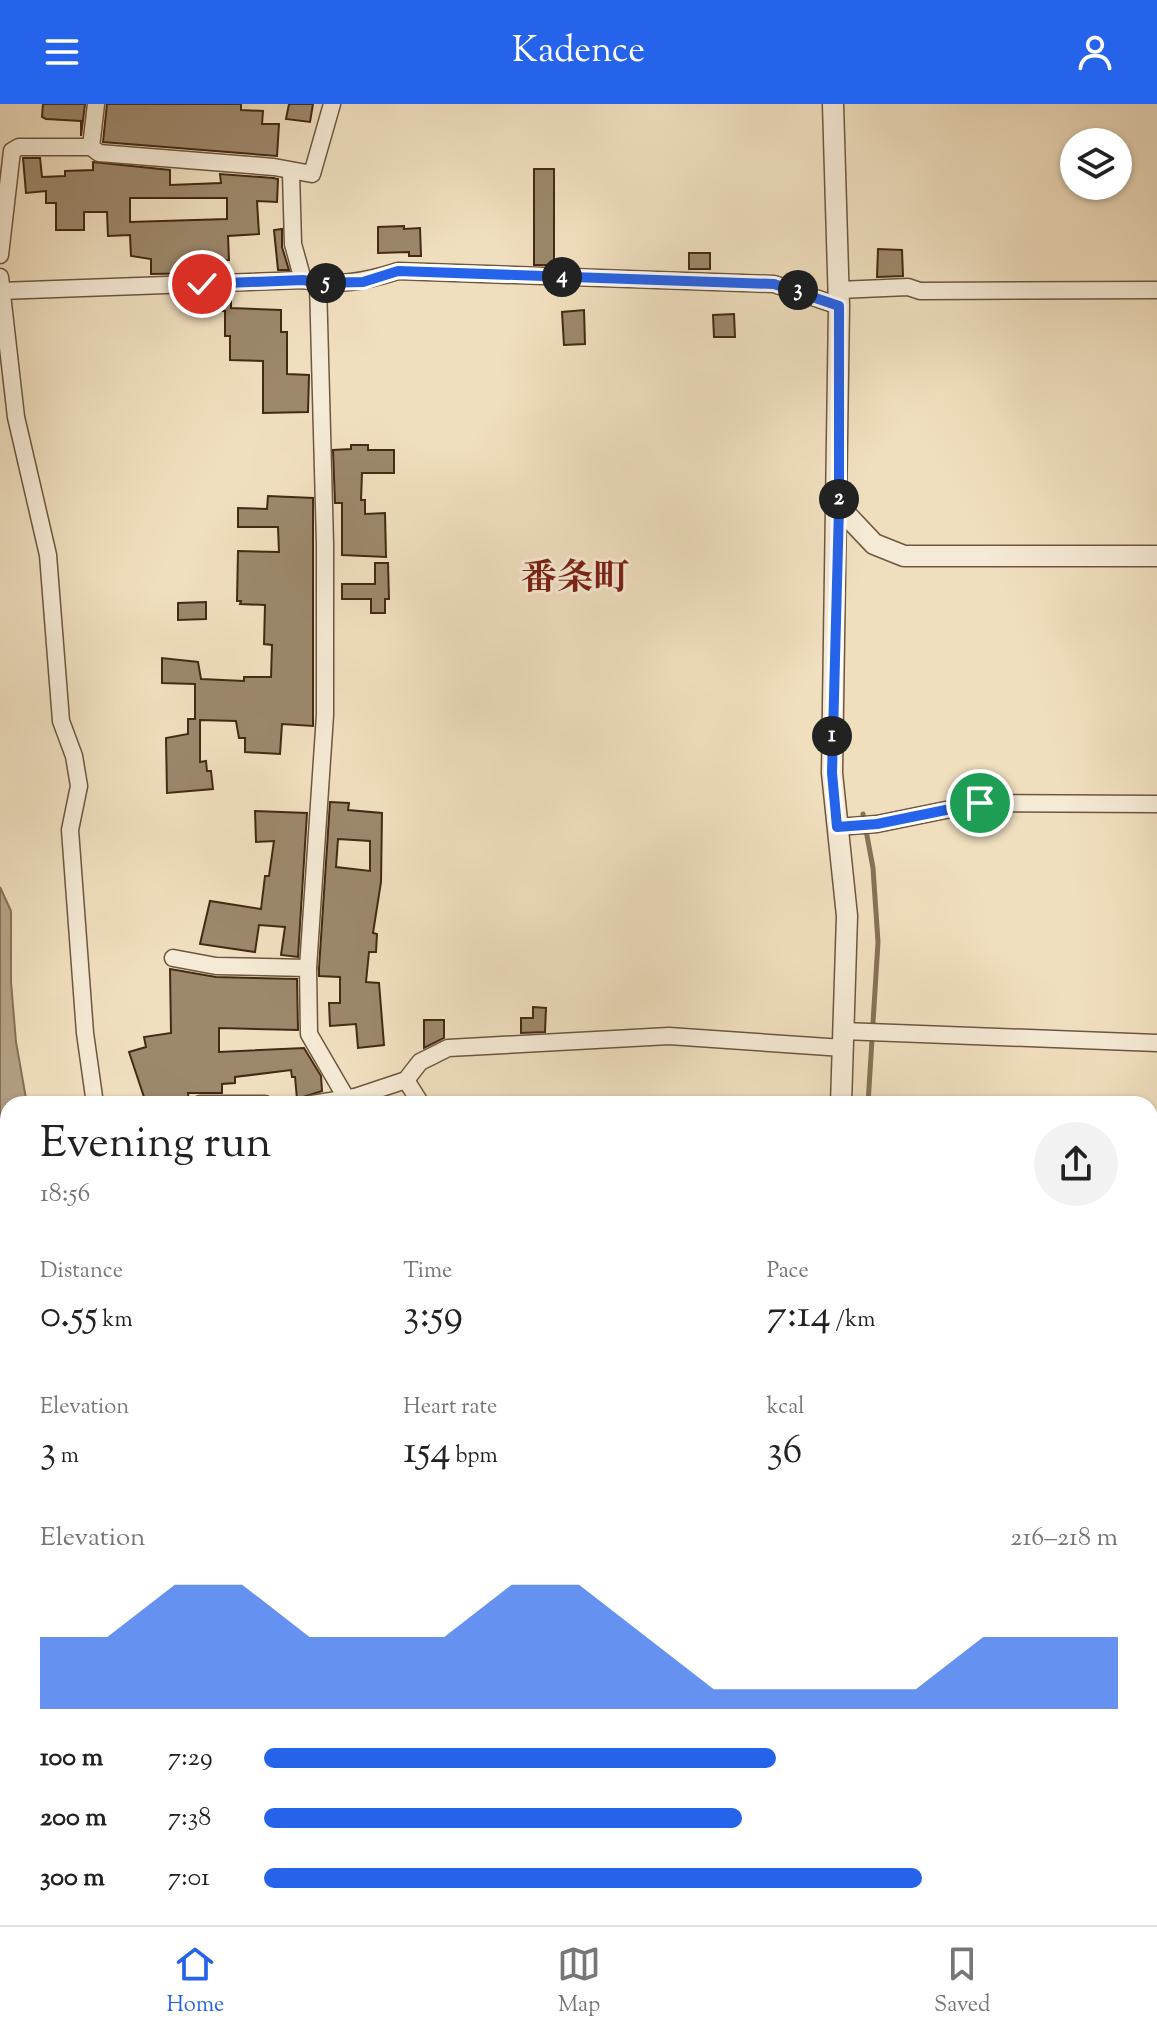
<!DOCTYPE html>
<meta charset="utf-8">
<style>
body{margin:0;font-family:"Sorts Mill Goudy","Noto Serif JP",serif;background:#f2f2f2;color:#222;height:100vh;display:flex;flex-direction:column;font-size:30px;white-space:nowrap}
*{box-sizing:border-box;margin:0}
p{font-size:26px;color:#767676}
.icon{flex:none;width:44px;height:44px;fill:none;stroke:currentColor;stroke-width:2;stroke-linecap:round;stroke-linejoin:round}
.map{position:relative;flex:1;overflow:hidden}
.panel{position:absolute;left:0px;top:992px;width:1158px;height:830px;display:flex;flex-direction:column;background:#fff;border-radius:24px 24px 0 0;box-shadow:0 2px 6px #0004}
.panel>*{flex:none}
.buttons{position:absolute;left:1060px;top:24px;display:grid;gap:16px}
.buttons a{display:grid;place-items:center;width:72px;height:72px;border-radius:50%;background:#fff;box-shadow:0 2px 6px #0004;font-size:40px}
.pin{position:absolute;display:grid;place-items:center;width:68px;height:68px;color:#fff;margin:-34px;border:4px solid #fff;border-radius:50%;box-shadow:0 2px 8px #0007}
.km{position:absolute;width:40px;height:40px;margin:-20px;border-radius:50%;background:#222;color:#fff;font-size:22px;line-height:40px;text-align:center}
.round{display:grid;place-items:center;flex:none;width:84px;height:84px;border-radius:42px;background:#f2f2f2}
.summary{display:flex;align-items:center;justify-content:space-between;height:136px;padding:0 40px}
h1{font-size:44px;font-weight:600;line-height:60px}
.figures{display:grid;grid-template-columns:repeat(3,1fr);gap:12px;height:136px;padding:8px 40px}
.figures div{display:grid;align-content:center}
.figures b{font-size:40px;font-weight:600}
.figures small{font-size:22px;font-weight:400}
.figures p{font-size:22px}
.chart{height:224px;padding:16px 40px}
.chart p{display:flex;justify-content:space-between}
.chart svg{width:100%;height:144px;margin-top:8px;fill:#2563eb;opacity:.7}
ul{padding:0 40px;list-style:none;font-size:26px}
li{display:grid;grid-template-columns:128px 96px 1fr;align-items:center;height:60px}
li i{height:20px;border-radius:10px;background:#2563eb}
header{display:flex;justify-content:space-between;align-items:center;height:104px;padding:0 40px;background:#2563eb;color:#fff;font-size:36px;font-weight:600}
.tab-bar{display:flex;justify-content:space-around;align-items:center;height:112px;border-top:2px solid #e0e0e0;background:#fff;font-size:22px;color:#767676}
.tab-bar a{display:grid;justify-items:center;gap:4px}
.tab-bar .current{color:#2563eb}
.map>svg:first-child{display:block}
</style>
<header><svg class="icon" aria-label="menu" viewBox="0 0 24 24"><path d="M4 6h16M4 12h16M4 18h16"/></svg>Kadence<svg class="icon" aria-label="person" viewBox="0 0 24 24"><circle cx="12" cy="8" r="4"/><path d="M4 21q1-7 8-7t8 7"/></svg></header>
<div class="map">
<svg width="1157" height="1821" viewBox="0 0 1157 1821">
<rect width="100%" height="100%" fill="#f0dfbf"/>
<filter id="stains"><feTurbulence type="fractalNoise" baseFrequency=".0025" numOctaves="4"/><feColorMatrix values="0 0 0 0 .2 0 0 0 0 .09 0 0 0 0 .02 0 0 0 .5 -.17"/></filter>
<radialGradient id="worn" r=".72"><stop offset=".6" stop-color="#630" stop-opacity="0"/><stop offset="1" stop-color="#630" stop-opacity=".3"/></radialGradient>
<polygon fill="#b5a185" stroke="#877157" stroke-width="2" points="0,783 11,807 11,878 16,938 27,1000 8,1000 8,1448 0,1412"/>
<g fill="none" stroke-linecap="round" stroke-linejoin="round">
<g stroke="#877157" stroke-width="5">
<polyline points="863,710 873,764 878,838 868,1000"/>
<polyline points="874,1821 874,1814"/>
</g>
<polyline stroke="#b5a185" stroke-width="28" points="0,1494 8,1495"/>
</g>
<g fill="#9d886c" stroke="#432a13" stroke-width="2" fill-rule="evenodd">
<polygon points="43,0 85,0 81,32 81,17 46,15 42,13"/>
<polygon points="107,0 241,0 241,6 263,7 262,20 279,20 277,52 103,38"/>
<polygon points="289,0 313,0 310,18 286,15"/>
<path d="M23 54H40L42 73 65 72V67L93 66V58L170 66V81L221 79 220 70 273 74 278 75 277 98 257 97 259 130 228 132 229 156 203 157 204 169 151 170V155L131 152 130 131 108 132 107 108H84V126H56V99H46V87L26 89ZM130 94H227V115L130 118Z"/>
<rect x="534" y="65" width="20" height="96"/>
<polygon points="404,122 404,125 420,124 421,152 409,152 409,148 378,149 378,123"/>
<polygon points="282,125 282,143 289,166 278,166 274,126"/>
<polygon points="878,145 902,146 903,172 877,173"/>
<rect x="689" y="149" width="21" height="16"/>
<polygon points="215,191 231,191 231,204 281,206 281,228 287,228 287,270 309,271 308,308 263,309 263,257 230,256 230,232 225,232 225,207 215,207"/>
<polygon points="584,206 585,240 564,241 562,208"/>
<polygon points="734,210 735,233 714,233 713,211"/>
<polygon points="351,341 368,341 368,346 394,346 394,369 362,369 361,396 365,396 365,410 385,409 386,453 342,451 342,399 335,399 333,346 351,345"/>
<polygon points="268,392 313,394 313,622 282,620 280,650 245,648 245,634 239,634 236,617 200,616 200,658 206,657 207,667 211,667 213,685 167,689 166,634 188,630 188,615 195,615 195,580 162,579 162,554 198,558 201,575 244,577 244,573 271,573 272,541 264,540 265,501 240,500 241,497 237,497 238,447 279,448 278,423 238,423 238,404 267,405"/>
<polygon points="375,459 388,459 389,495 385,495 385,509 371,509 371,495 342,495 342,480 375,480"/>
<polygon points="206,498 206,515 178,516 178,499"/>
<path d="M330 698 349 699 348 706 382 709 381 778 373 829 377 830 376 848H369L366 878 379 879 384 941 358 944 356 920 330 922 329 899H340V873L319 872V864ZM338 735 370 737V767L336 763Z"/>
<polygon points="255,707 307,709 298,853 281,851 285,823 259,821 255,848 200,840 210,797 261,805 265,772 269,772 274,737 256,738"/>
<polygon points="170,865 216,873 297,875 298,926 219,924 219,948 304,944 321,972 322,987 297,995 295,973 292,973 291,966 235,973 235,979 222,980 222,989 188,989 189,1000 146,999 129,948 146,943 144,933 171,929"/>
<polygon points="533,903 546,904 545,928 521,929 521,914 533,914"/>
<polygon points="424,916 444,916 444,934 424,944"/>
</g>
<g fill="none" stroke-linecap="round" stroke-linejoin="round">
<g stroke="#6e573e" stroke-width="19">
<g id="minor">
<polyline points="96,0 91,43 99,49 274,63 312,70 332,0"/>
<polyline points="291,69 293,140 303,176"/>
<polyline points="0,151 12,47 19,43 91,43"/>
<polyline points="0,173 16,313 48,451 61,617 74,652 79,682 70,726 85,929 95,1000"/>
<polyline points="318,179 325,440 325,611 308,864 309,930 345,992"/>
<polyline points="839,186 908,183 920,187 1157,186"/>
<path d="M0 187 303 176C336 183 367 177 398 167L774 180 839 202"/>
<polyline points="837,723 877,720 980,699 1157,700"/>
<polyline points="173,854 216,862 308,864"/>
<polyline points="843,927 1157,939"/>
<polyline points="406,976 421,1000"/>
<polyline points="200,1000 265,1000"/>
<polyline points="312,1000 355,993 406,976 420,958 448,944 669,932 843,944"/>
<polyline points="1150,1217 1157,1216"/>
<polyline points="1150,1483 1157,1483"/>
<polyline points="197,1814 198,1821"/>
</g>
</g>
<g stroke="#6e573e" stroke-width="23">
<g id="tertiary">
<polyline points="833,0 839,202 832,669 847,812 841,1000"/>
<polyline points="839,403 874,440 904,452 1157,452"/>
<polyline points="845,1821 845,1814"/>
</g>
</g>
<use href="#minor" stroke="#f5ead5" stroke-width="16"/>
<use href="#tertiary" stroke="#f5ead5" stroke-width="20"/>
</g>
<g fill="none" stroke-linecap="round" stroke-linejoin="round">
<g stroke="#fff" stroke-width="16">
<polyline id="route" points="202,180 303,176 318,179 363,178 398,167 774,180 839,202 839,403 832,669 837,723 877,720 980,699"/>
</g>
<use href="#route" stroke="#2563eb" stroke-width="10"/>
</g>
<g text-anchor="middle" stroke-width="6" stroke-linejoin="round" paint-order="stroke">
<g font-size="36" font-weight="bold" fill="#7a1f14" stroke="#f5ead5">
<text x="575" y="485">番条町</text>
</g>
</g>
<rect width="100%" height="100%" filter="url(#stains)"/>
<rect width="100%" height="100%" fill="url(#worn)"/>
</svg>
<div class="buttons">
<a><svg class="icon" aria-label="layers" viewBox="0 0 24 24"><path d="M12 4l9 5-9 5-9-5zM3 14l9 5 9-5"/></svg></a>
</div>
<div class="pin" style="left:980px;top:699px;background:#1e9e55"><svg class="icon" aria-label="arrive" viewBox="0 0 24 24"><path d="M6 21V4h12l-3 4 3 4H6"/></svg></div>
<div class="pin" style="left:202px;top:180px;background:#d93025"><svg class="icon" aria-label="check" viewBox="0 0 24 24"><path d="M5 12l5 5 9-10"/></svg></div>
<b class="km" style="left:832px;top:632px">1</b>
<b class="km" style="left:839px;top:395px">2</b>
<b class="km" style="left:798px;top:186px">3</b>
<b class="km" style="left:562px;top:173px">4</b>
<b class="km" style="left:326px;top:179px">5</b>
<section class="panel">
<div class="summary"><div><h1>Evening run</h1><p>18:56</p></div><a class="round"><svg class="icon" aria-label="share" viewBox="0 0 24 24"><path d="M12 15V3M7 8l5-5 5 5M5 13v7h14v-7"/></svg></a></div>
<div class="figures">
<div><p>Distance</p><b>0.55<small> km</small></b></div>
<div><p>Time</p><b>3:59</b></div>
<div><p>Pace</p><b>7:14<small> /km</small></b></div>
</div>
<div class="figures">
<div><p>Elevation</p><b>3<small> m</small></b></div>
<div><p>Heart rate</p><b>154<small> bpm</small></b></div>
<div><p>kcal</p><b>36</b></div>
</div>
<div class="chart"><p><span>Elevation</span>216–218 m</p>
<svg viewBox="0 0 160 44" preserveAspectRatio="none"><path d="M0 44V22L10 22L20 6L30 6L40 22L50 22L60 22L70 6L80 6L90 22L100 38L110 38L120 38L130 38L140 22L150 22L160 22V44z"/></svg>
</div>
<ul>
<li><b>100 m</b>7:29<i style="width:60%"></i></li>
<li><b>200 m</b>7:38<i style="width:56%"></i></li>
<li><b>300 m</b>7:01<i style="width:77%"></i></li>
</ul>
</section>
</div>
<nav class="tab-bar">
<a class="current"><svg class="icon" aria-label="home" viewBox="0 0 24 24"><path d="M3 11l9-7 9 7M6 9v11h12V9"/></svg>Home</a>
<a><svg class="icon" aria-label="map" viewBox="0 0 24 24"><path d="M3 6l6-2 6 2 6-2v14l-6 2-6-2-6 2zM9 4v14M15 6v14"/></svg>Map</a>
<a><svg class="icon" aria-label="saved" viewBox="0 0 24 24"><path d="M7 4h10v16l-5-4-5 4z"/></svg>Saved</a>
</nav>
